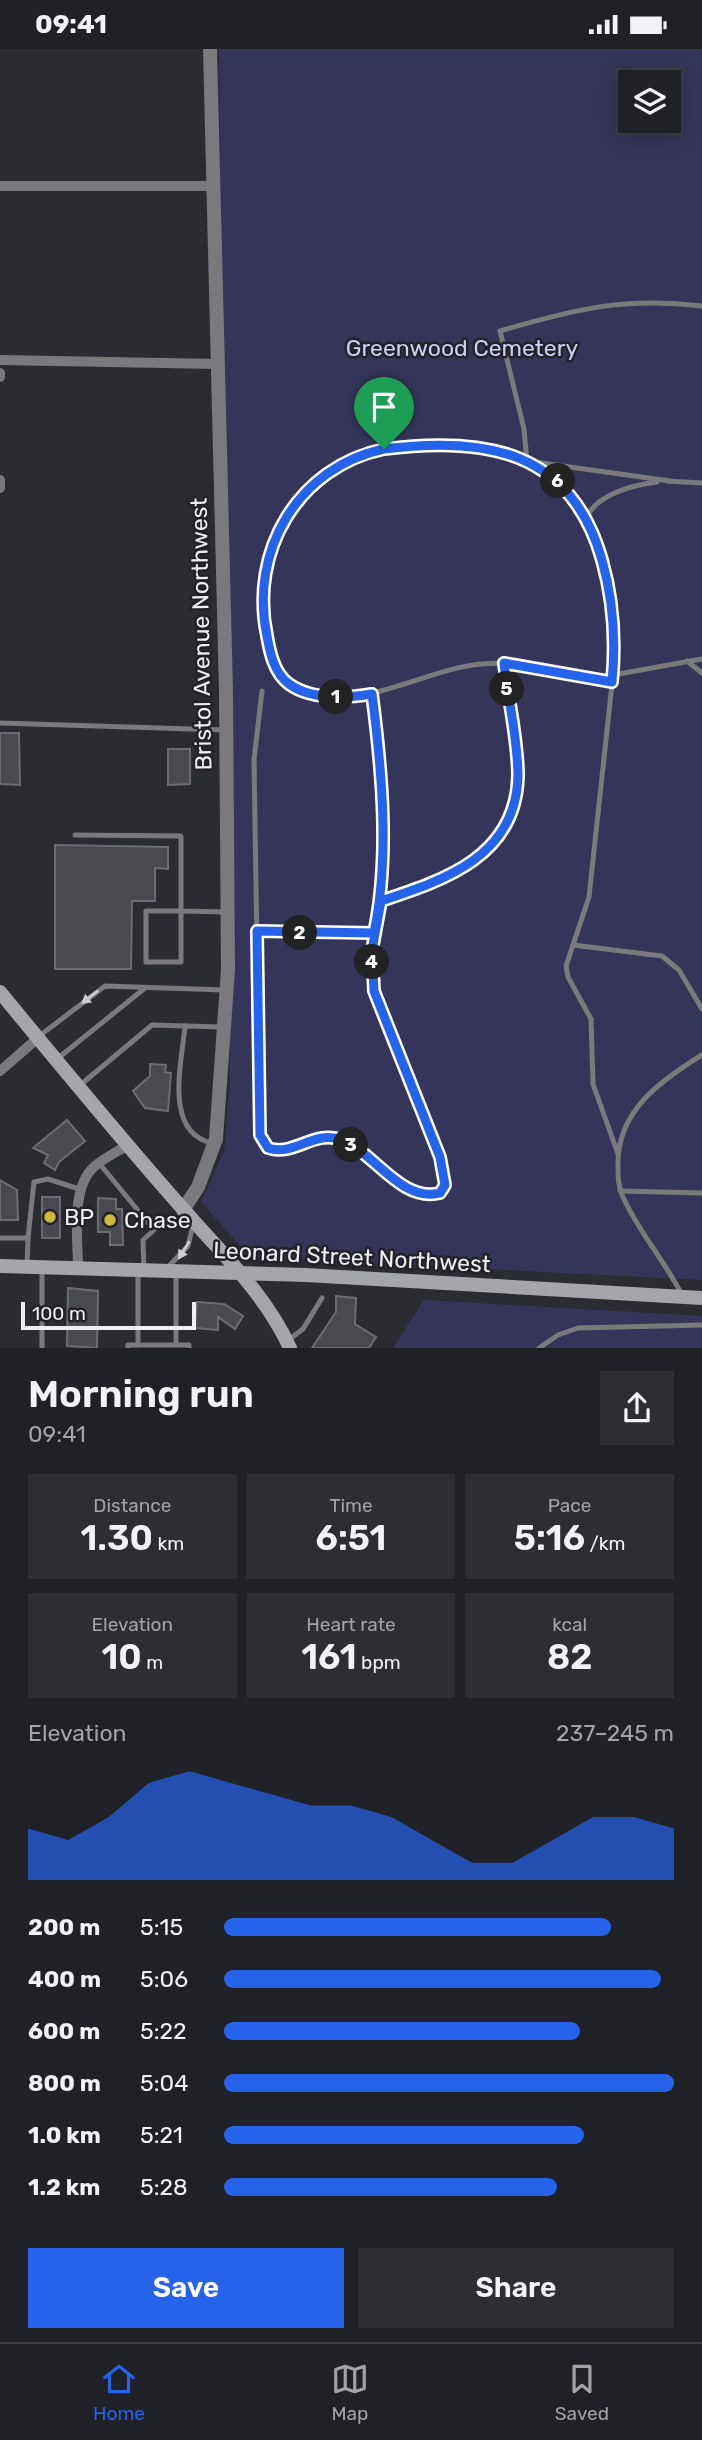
<!DOCTYPE html>
<meta charset="utf-8">
<style>
body{margin:0;font-family:Rubik,sans-serif;background:#2d2e32;color:#f1f3f6;height:100vh;display:flex;flex-direction:column;font-size:26px;white-space:nowrap}
*{box-sizing:border-box;margin:0}
p{font-size:23px;color:#a2a3a7}
.icon{flex:none;width:38px;height:38px;fill:none;stroke:currentColor;stroke-width:2;stroke-linecap:round;stroke-linejoin:round}
.map{position:relative;height:1299px;overflow:hidden}
.panel{display:flex;flex-direction:column;background:#202126;flex:1}
.panel>*{flex:none}
.buttons{position:absolute;left:618px;top:21px;display:grid;gap:14px}
.buttons a{display:grid;place-items:center;width:63px;height:63px;border-radius:0px;background:#202126;box-shadow:0 4px 18px #0003,0 0 0 2px #3d3e43;font-size:35px}
.scale{position:absolute;left:21px;bottom:18px;width:175px;box-sizing:border-box;padding-left:7px;border:4px solid #efeff3;border-top:0;font-size:19px;line-height:24px;white-space:nowrap;color:#efeff3;-webkit-text-stroke:5px #222228;paint-order:stroke}
.pin{position:absolute;display:grid;place-items:center;width:60px;height:60px;color:#fff;margin:-72px -30px;border-radius:50% 50% 50% 0;rotate:-45deg;box-shadow:0 0 7px #0007}
.pin .icon{rotate:45deg}
.km{position:absolute;width:35px;height:35px;margin:-18px;border-radius:50%;background:#222;color:#fff;font-size:19px;line-height:35px;text-align:center}
.round{display:grid;place-items:center;flex:none;width:74px;height:74px;border-radius:0px;background:#2d2e32}
.summary{display:flex;align-items:center;justify-content:space-between;height:119px;padding:0 28px}
h1{font-size:38px;font-weight:600;line-height:52px}
.figures{display:grid;grid-template-columns:repeat(3,1fr);gap:10px;height:119px;padding:7px 28px}
.figures div{display:grid;align-content:center;border-radius:0px;background:#2d2e32;text-align:center}
.figures b{font-size:35px;font-weight:600}
.figures small{font-size:19px;font-weight:400}
.figures p{font-size:19px}
.chart{height:196px;padding:14px 28px}
.chart p{display:flex;justify-content:space-between}
.chart svg{width:100%;height:126px;margin-top:7px;fill:#2563eb;opacity:.7}
.primary-button{display:flex;gap:14px;margin-top:auto;padding:14px 28px}
.primary-button a{flex:1;height:80px;border-radius:0px;background:#2563eb;color:#fff;font-size:28px;font-weight:600;line-height:80px;text-align:center}
.primary-button a+a{background:#2d2e32;color:#f1f3f6}
ul{padding:0 28px;list-style:none;font-size:23px}
li{display:grid;grid-template-columns:112px 84px 1fr;align-items:center;height:52px}
li i{height:18px;border-radius:9px;background:#2563eb}
.status{display:flex;justify-content:space-between;align-items:center;height:49px;padding:0 35px;background:#202126;direction:ltr}
.status svg{height:19px;fill:currentColor}
.menu{display:flex;justify-content:space-around;align-items:center;height:98px;border-top:2px solid #3d3e43;background:#202126;font-size:19px;color:#a2a3a7}
.menu a{display:grid;justify-items:center;gap:4px}
.menu .selected{color:#2563eb}
.map>svg:first-child{display:block}
</style>
<div class="status"><b>09:41</b><svg viewBox="0 0 49 12"><path d="M0 12V9h3v3zM5 12V6h3v6zM10 12V3h3v9zM15 12V0h3v12zM26 1h20v11H26zM47 4h2v5h-2z"/></svg></div>
<div class="map">
<svg width="702" height="1299" viewBox="0 0 702 1299">
<rect width="100%" height="100%" fill="#2b2c32"/>
<g fill="#353559" fill-rule="evenodd">
<path d="M219 0H702V1231L250 1208 201 1153 224 1102 230 1030ZM630 33H668V72H630Z"/>
<polygon points="424,1251 702,1267 702,1299 393,1299"/>
</g>
<g fill="#494950" stroke="#6c6c74" stroke-width="2">
<polygon points="0,684 19,684 20,736 0,735"/>
<polygon points="168,700 190,700 190,735 168,736"/>
<polygon points="55,796 168,798 168,820 155,819 155,852 132,852 131,920 55,920"/>
<polygon points="150,1015 166,1016 165,1023 171,1024 168,1062 145,1059 133,1042 150,1027"/>
<polygon points="67,1071 85,1092 59,1113 55,1121 44,1114 48,1106 33,1099"/>
<polygon points="0,1131 17,1141 18,1171 0,1171"/>
<rect x="42" y="1148" width="18" height="41"/>
<polygon points="98,1149 116,1150 116,1160 122,1160 123,1196 110,1196 110,1183 98,1183"/>
<polygon points="68,1239 98,1242 97,1299 67,1297"/>
<polygon points="336,1247 356,1249 355,1275 376,1288 369,1299 312,1299 336,1263"/>
<polygon points="197,1253 224,1255 243,1267 235,1280 218,1268 218,1281 195,1279"/>
</g>
<g fill="none" stroke-linecap="round" stroke-linejoin="round">
<g stroke="#7a7a7d" stroke-width="5">
<polyline points="667,432 702,434"/>
<path d="M670 432 527 412 524 380 500 282C575 260 623 248 702 257"/>
<path d="M586 469C597 445 633 436 657 433"/>
<polyline points="687,612 702,624"/>
<polyline points="613,626 702,610"/>
<path d="M612 633C570 625 526 611 482 615 420 620 355 670 293 638 272 627 266 593 264 572 257 500 295 423 369 403 389 397 411 397 432 396 483 392 541 407 574 449 611 496 617 569 613 626L589 848 566 917 568 928 591 970 593 1035 618 1105"/>
<path d="M262 642 254 711 260 1086 268 1099C296 1108 318 1077 347 1093 366 1104 422 1163 444 1141V1121L372 933V901L381 852V823L378 693 372 645"/>
<polyline points="0,674 224,681"/>
<polyline points="75,786 181,787 181,862 228,863"/>
<path d="M381 852C444 831 516 808 518 727 518 690 508 651 504 614"/>
<rect x="146" y="862" width="35" height="51"/>
<polyline points="257,882 374,884"/>
<polyline points="573,896 662,907 679,921 702,960"/>
<path d="M185 977C182 1013 163 1083 212 1094"/>
<polyline points="38,988 105,937 224,941"/>
<polyline points="57,1010 145,939"/>
<polyline points="79,1037 152,976 222,978"/>
<polyline points="99,1114 154,1181 143,1191 144,1220"/>
<polyline points="620,1142 702,1144"/>
<polyline points="0,1189 28,1189 27,1217"/>
<polyline points="28,1189 34,1133 48,1130 82,1141"/>
<polyline points="169,1217 188,1197 193,1176"/>
<polyline points="42,1221 42,1299"/>
<polyline points="176,1222 176,1296 189,1296 189,1299"/>
<path d="M682 1246C665 1212 638 1182 623 1148 618 1138 618 1127 618 1116 617 1062 660 1032 702 1006"/>
<polyline points="287,1292 303,1280 322,1249"/>
<polyline points="138,1296 176,1296"/>
<polyline points="128,1299 128,1296 138,1296 138,1224"/>
<polyline points="539,1299 558,1286 578,1279 702,1276"/>
</g>
<g stroke="#7a7a7d" stroke-width="10">
<polyline points="0,137 214,137"/>
<polyline points="0,311 218,315"/>
<polyline points="0,324 0,328"/>
<polyline points="0,431 0,439"/>
<polyline points="0,1022 38,989"/>
<path d="M78 1219C78 1190 70 1138 95 1117 104 1109 117 1103 128 1096"/>
</g>
<polyline stroke="#7a7a7d" stroke-width="14" points="183,1161 198,1138 216,1090 228,921 226,643 210,0"/>
<g stroke="#a5a6ac" stroke-width="14">
<path d="M0 943C60 1016 120 1089 183 1160 222 1205 265 1244 290 1299"/>
<polyline points="0,1217 306,1226 702,1249"/>
</g>
</g>
<defs><path id="oneway-solid" d="M-6-.8H1V-3.2L6.5 0L1 3.2V.8H-6Z" transform="scale(1.75)"/></defs>
<g fill="#ccccd0">
<use href="#oneway-solid" transform="translate(90 948) rotate(142)"/>
<use href="#oneway-solid" transform="translate(184 1201) rotate(122)"/>
</g>
<g fill="none" stroke-linecap="round" stroke-linejoin="round">
<g stroke="#fff" stroke-width="14">
<path id="route" d="M384 400C298 418 249 502 267 587 270 604 274 624 289 635 311 651 347 649 372 645 382 722 390 808 374 884L257 882 260 1086 268 1099C294 1108 315 1080 342 1091 374 1103 401 1154 440 1144L445 1136 440 1108 374 942 372 901 381 852C444 831 516 808 518 727 518 690 508 651 504 614L612 633C616 592 613 550 602 511 571 401 485 387 384 400"/>
</g>
<use href="#route" stroke="#2563eb" stroke-width="9"/>
</g>
<g fill="#cbba39" stroke="#222228" stroke-width="2.5">
<circle cx="50" cy="1168" r="7"/>
<circle cx="110" cy="1171" r="7"/>
</g>
<g text-anchor="middle" stroke-width="5" stroke-linejoin="round" paint-order="stroke">
<g font-size="23" fill="#cccffb" stroke="#222228">
<text x="462" y="307">Greenwood Cemetery</text>
</g>
<g font-size="23" fill="#efeff3" stroke="#222228">
<text transform="translate(201 585) rotate(-91)" y="8">Bristol Avenue Northwest</text>
<text transform="translate(352 1208) rotate(3)" y="8">Leonard Street Northwest</text>
</g>
<g font-size="23" fill="#efeff3" stroke="#222228" text-anchor="start">
<text x="64" y="1176">BP</text>
<text x="124" y="1179">Chase</text>
</g>
</g>
</svg>
<div class="buttons">
<a><svg class="icon" aria-label="layers" viewBox="0 0 24 24"><path d="M12 4l9 5-9 5-9-5zM3 14l9 5 9-5"/></svg></a>
</div>
<div class="scale">100 m</div>
<div class="pin" style="left:384px;top:400px;background:#1e9e55"><svg class="icon" aria-label="arrive" viewBox="0 0 24 24"><path d="M6 21V4h12l-3 4 3 4H6"/></svg></div>
<b class="km" style="left:336px;top:648px">1</b>
<b class="km" style="left:300px;top:884px">2</b>
<b class="km" style="left:351px;top:1096px">3</b>
<b class="km" style="left:372px;top:913px">4</b>
<b class="km" style="left:507px;top:640px">5</b>
<b class="km" style="left:558px;top:432px">6</b>
</div>
<section class="panel">
<div class="summary"><div><h1>Morning run</h1><p>09:41</p></div><a class="round"><svg class="icon" aria-label="share" viewBox="0 0 24 24"><path d="M12 15V3M7 8l5-5 5 5M5 13v7h14v-7"/></svg></a></div>
<div class="figures">
<div><p>Distance</p><b>1.30<small> km</small></b></div>
<div><p>Time</p><b>6:51</b></div>
<div><p>Pace</p><b>5:16<small> /km</small></b></div>
</div>
<div class="figures">
<div><p>Elevation</p><b>10<small> m</small></b></div>
<div><p>Heart rate</p><b>161<small> bpm</small></b></div>
<div><p>kcal</p><b>82</b></div>
</div>
<div class="chart"><p><span>Elevation</span>237–245 m</p>
<svg viewBox="0 0 160 44" preserveAspectRatio="none"><path d="M0 44V26L10 30L20 22L30 10L40 6L50 10L60 14L70 18L80 18L90 22L100 30L110 38L120 38L130 30L140 22L150 22L160 26V44z"/></svg>
</div>
<ul>
<li><b>200 m</b>5:15<i style="width:86%"></i></li>
<li><b>400 m</b>5:06<i style="width:97%"></i></li>
<li><b>600 m</b>5:22<i style="width:79%"></i></li>
<li><b>800 m</b>5:04<i style="width:100%"></i></li>
<li><b>1.0 km</b>5:21<i style="width:80%"></i></li>
<li><b>1.2 km</b>5:28<i style="width:74%"></i></li>
</ul>
<div class="primary-button"><a>Save</a><a>Share</a></div>
</section>
<nav class="menu">
<a class="selected"><svg class="icon" aria-label="home" viewBox="0 0 24 24"><path d="M3 11l9-7 9 7M6 9v11h12V9"/></svg>Home</a>
<a><svg class="icon" aria-label="map" viewBox="0 0 24 24"><path d="M3 6l6-2 6 2 6-2v14l-6 2-6-2-6 2zM9 4v14M15 6v14"/></svg>Map</a>
<a><svg class="icon" aria-label="saved" viewBox="0 0 24 24"><path d="M7 4h10v16l-5-4-5 4z"/></svg>Saved</a>
</nav>
